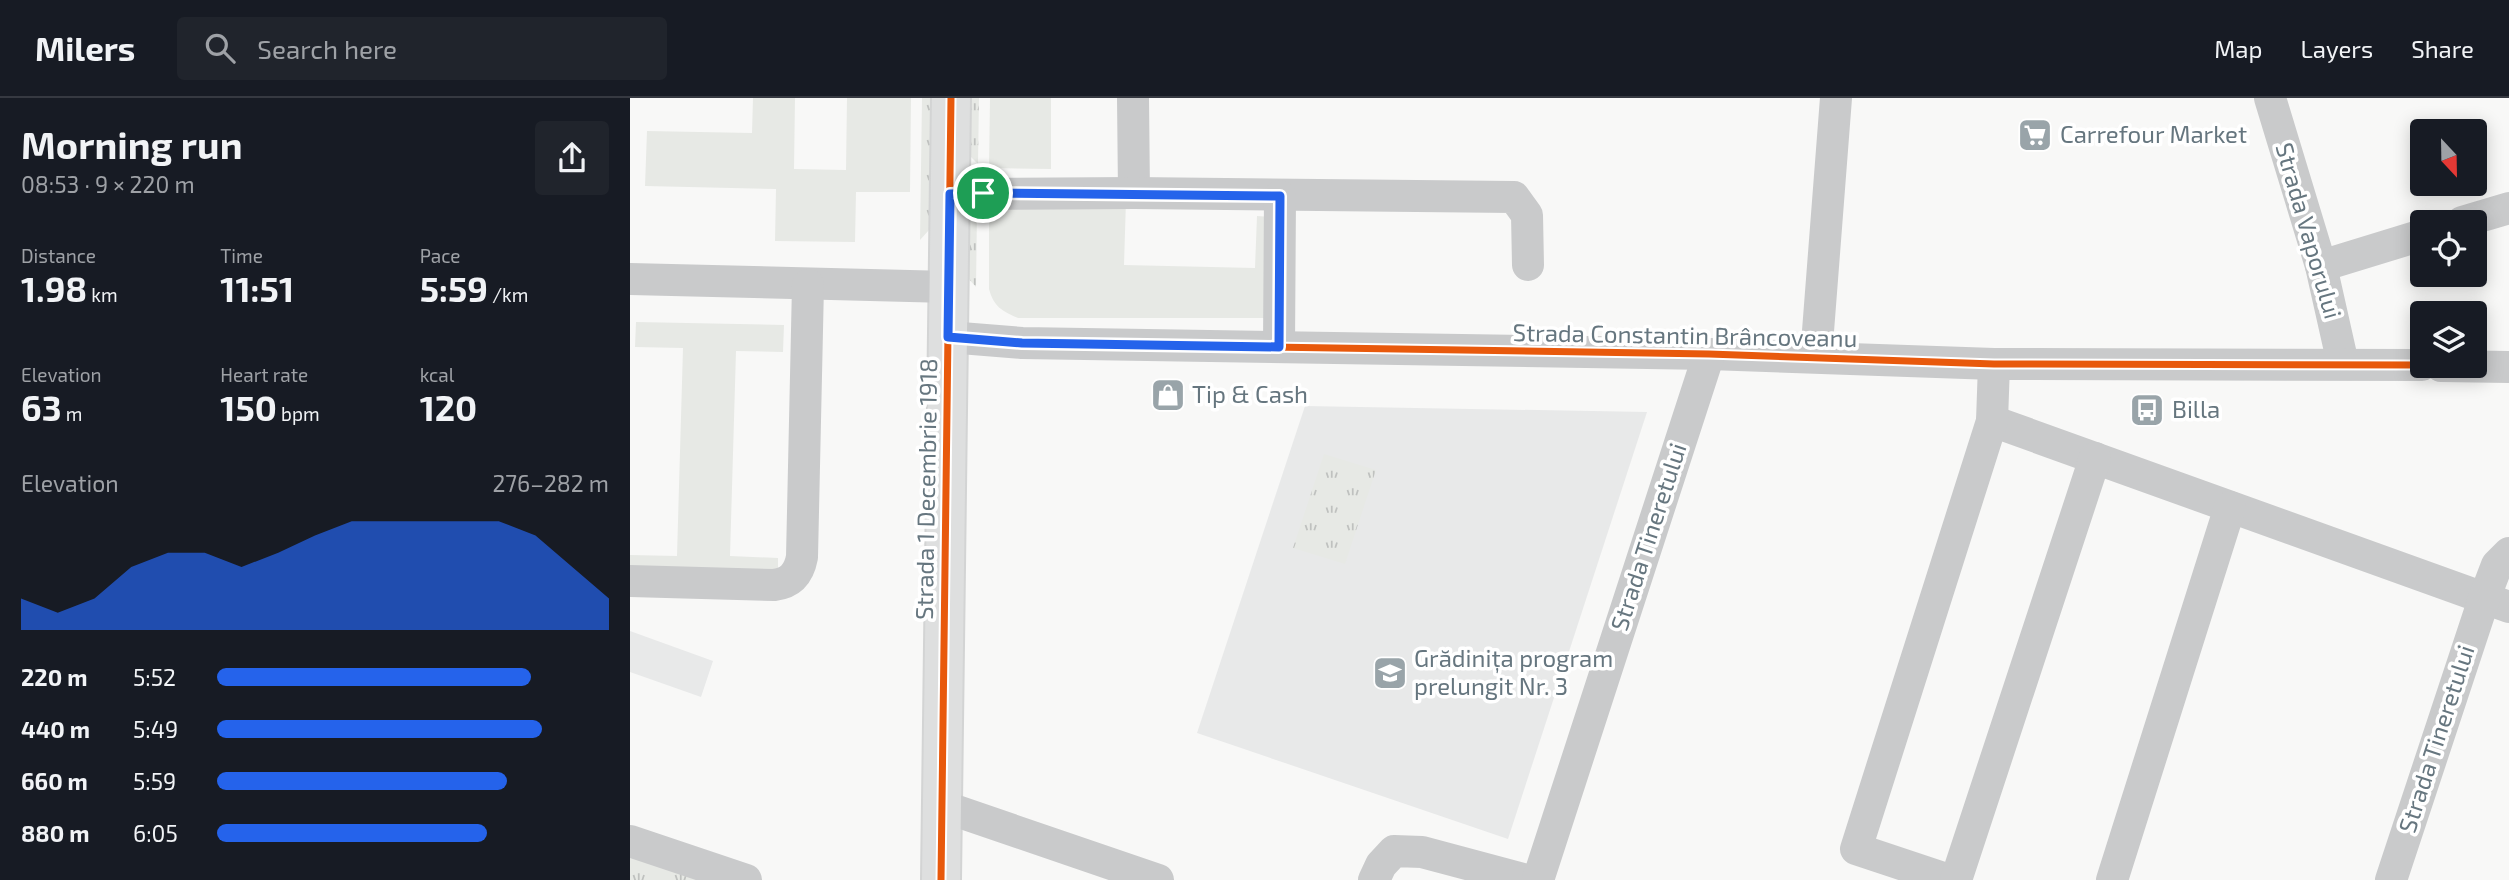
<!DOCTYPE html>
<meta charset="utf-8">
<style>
body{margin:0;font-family:"Exo 2",sans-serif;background:#20242c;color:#f1f3f6;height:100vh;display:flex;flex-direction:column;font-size:26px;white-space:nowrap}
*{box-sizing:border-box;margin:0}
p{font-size:23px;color:#9ea1a6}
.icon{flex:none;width:38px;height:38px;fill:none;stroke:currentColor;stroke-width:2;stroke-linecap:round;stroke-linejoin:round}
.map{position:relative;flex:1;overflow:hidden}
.sheet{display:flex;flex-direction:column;background:#171b24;width:630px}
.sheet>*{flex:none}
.needle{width:46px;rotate:158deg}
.controls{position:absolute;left:1780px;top:21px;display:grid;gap:14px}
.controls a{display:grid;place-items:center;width:77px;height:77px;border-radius:7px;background:#171b24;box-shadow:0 4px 18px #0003;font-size:35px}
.pin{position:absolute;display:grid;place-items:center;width:60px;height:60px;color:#fff;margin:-30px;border:4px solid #fff;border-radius:50%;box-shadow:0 2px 7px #0007}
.round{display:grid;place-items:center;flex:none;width:74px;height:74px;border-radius:7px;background:#20242c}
.head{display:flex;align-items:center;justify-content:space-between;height:119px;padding:0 21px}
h1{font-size:38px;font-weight:700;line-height:52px}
.metrics{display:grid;grid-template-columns:repeat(3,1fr);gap:10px;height:119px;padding:7px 21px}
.metrics div{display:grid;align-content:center}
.metrics b{font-size:35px;font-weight:700}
.metrics small{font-size:19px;font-weight:400}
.metrics p{font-size:19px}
.chart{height:196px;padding:14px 21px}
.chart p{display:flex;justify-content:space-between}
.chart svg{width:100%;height:126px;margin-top:7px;fill:#2563eb;opacity:.7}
ul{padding:0 21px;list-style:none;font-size:23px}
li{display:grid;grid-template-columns:112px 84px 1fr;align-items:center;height:52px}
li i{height:18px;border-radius:9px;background:#2563eb}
header{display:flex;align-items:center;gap:42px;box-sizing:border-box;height:98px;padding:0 35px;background:#171b24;border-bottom:2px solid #363941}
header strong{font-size:33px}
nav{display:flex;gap:38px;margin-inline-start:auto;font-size:24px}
.search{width:490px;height:63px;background:#20242c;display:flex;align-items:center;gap:18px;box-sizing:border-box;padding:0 24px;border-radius:7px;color:#9ea1a6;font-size:26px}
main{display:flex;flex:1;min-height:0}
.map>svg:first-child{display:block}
</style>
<header>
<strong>Milers</strong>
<div class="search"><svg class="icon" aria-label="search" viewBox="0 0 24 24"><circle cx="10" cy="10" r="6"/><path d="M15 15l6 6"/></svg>Search here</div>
<nav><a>Map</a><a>Layers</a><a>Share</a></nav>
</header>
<main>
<section class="sheet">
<div class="head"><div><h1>Morning run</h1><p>08:53 · 9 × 220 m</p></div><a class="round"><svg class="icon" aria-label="share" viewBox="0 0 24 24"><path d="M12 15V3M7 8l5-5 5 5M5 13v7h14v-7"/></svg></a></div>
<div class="metrics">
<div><p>Distance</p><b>1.98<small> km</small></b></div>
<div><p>Time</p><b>11:51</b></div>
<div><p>Pace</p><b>5:59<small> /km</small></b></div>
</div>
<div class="metrics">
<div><p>Elevation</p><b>63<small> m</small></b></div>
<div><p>Heart rate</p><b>150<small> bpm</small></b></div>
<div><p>kcal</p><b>120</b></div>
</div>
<div class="chart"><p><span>Elevation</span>276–282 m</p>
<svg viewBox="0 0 160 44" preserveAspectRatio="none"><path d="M0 44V33L10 38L20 33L30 22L40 17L50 17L60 22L70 17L80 11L90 6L100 6L110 6L120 6L130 6L140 11L150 22L160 33V44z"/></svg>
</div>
<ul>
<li><b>220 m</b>5:52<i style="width:80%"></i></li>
<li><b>440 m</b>5:49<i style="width:83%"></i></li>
<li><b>660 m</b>5:59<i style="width:74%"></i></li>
<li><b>880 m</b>6:05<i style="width:69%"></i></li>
</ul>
</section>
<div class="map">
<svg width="1879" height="782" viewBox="0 0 1879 782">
<defs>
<pattern id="grass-tufts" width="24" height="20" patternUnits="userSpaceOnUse" patternTransform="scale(1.75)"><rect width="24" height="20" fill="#e7e9e5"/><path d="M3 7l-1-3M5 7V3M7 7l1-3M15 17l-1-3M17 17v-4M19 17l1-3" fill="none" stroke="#bfc1bf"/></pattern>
</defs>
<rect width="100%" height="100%" fill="#f8f8f7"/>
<g fill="#e8e9e9">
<polygon points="675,308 1017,314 878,741 567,635"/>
<polygon points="0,533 83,563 71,599 0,574"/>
</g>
<g fill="url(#grass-tufts)">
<polygon points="292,0 301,0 299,132 290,142"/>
<polygon points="340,0 349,0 348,66 339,57"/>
<polygon points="347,114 346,189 338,180 338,119"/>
<polygon points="694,356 746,372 715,466 663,450"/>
<polygon points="0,758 72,782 0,782"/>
</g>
<g fill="#e7e9e5">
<polygon points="123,0 165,0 164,71 216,72 217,0 281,0 280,94 226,94 225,144 145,143 146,91 15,88 17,33 122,35"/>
<polygon points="360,0 421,0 421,71 359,70"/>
<path d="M359 101 395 111H442L496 102 494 167 625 170 627 118 643 119 642 220H388C372 213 364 209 359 191Z"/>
<polygon points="6,224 154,227 153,254 106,253 100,458 148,460 148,473 0,469 0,457 47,458 53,250 5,249"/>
</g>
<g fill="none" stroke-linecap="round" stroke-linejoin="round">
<g stroke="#d3d4d4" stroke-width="42">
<polyline id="major" points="311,782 321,0"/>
</g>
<g stroke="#c9cacb" stroke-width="32">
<polyline points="503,0 504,95"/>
<polyline points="1640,0 1691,168 1713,266"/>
<polyline points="320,96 504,95 884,99 897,117 898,167"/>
<polyline points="1832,124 1879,110"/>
<polyline points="1691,168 1792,137"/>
<polyline points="0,181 319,189"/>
<polyline points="318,239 392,245 1079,256 1364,266 1792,267"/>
<polyline points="649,249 650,98"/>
<polyline points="1186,259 1206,0"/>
<polyline points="1811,268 1879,269"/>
<polyline points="1362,323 1879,509"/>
<path d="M0 483 144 487C161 485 169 475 172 459L178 187"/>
<polyline points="312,708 528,782"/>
<polyline points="0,743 116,782"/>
<polyline points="744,782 751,767 764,753 792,754 897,782"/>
<polyline points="908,782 1079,256"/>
<polyline points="1319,782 1226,751 1362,323 1364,266"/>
<polyline points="1326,782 1465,360"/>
<polyline points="1482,782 1600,409"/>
<polyline points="1761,782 1854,501 1867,467 1879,455"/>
</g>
<use href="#major" stroke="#dedfdf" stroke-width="38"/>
<g stroke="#fff" stroke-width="11">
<g id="cycleway">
<polyline points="318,239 392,245 1079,256 1364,266 1792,267"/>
<polyline points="311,782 321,0"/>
</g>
</g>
<use href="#cycleway" stroke="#e8590c" stroke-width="7"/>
</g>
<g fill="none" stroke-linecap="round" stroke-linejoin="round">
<g stroke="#fff" stroke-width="14">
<polygon id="route" points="353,95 650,98 649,249 392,245 318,239 320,96"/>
</g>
<use href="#route" stroke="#2563eb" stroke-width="9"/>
</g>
<defs>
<g id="supermarket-square" transform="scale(1.75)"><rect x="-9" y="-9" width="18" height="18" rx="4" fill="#99a4a9" stroke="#fff"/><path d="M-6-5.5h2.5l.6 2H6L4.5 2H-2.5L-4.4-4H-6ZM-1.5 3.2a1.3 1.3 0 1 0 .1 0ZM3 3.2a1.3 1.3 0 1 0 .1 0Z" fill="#fff"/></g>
<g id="shop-square" transform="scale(1.75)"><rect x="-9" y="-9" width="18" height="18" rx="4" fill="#99a4a9" stroke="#fff"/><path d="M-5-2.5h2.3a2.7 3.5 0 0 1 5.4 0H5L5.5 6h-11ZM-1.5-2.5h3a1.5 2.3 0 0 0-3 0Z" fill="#fff"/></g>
<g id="bus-square" transform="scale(1.75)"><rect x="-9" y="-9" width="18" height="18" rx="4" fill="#99a4a9" stroke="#fff"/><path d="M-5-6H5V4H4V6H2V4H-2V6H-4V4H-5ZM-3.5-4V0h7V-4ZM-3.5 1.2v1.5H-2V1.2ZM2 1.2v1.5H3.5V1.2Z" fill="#fff"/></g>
<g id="school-square" transform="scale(1.75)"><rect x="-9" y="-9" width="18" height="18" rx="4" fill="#99a4a9" stroke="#fff"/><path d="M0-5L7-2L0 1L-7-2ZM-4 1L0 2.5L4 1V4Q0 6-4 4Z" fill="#fff"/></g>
</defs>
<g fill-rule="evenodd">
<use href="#supermarket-square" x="1405" y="37"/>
<use href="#shop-square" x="538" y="297"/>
<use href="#bus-square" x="1517" y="312"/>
<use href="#school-square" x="760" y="575"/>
</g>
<g text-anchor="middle" stroke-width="7" stroke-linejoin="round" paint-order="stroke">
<g font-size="24" fill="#66767f" stroke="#fff" text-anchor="start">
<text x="1430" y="45">Carrefour Market</text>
<text x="562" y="305">Tip &amp; Cash</text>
<text x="1542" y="320">Billa</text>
<text x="784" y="569">Grădinița program<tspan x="784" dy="28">prelungit Nr. 3</tspan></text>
</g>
<g font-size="24" fill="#66767f" stroke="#fff">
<text transform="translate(1678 133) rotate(74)" y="8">Strada Vaporului</text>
<text transform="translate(1055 238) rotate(1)" y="8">Strada Constantin Brâncoveanu</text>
<text transform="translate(297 391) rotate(-89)" y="8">Strada 1 Decembrie 1918</text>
<text transform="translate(1019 439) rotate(-72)" y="8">Strada Tineretului</text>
<text transform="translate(1807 641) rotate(-72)" y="8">Strada Tineretului</text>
</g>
</g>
</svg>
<div class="controls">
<a><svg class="needle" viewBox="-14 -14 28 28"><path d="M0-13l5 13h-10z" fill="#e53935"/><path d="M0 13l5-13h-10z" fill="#9ea1a6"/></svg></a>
<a><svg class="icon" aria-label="locate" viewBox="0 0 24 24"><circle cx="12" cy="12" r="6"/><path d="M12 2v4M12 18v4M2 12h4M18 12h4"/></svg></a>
<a><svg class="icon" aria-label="layers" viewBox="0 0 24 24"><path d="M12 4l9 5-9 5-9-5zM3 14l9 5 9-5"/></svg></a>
</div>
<div class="pin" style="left:353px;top:95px;background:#1e9e55"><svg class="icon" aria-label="arrive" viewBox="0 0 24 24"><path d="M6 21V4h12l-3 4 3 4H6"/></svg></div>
</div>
</main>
